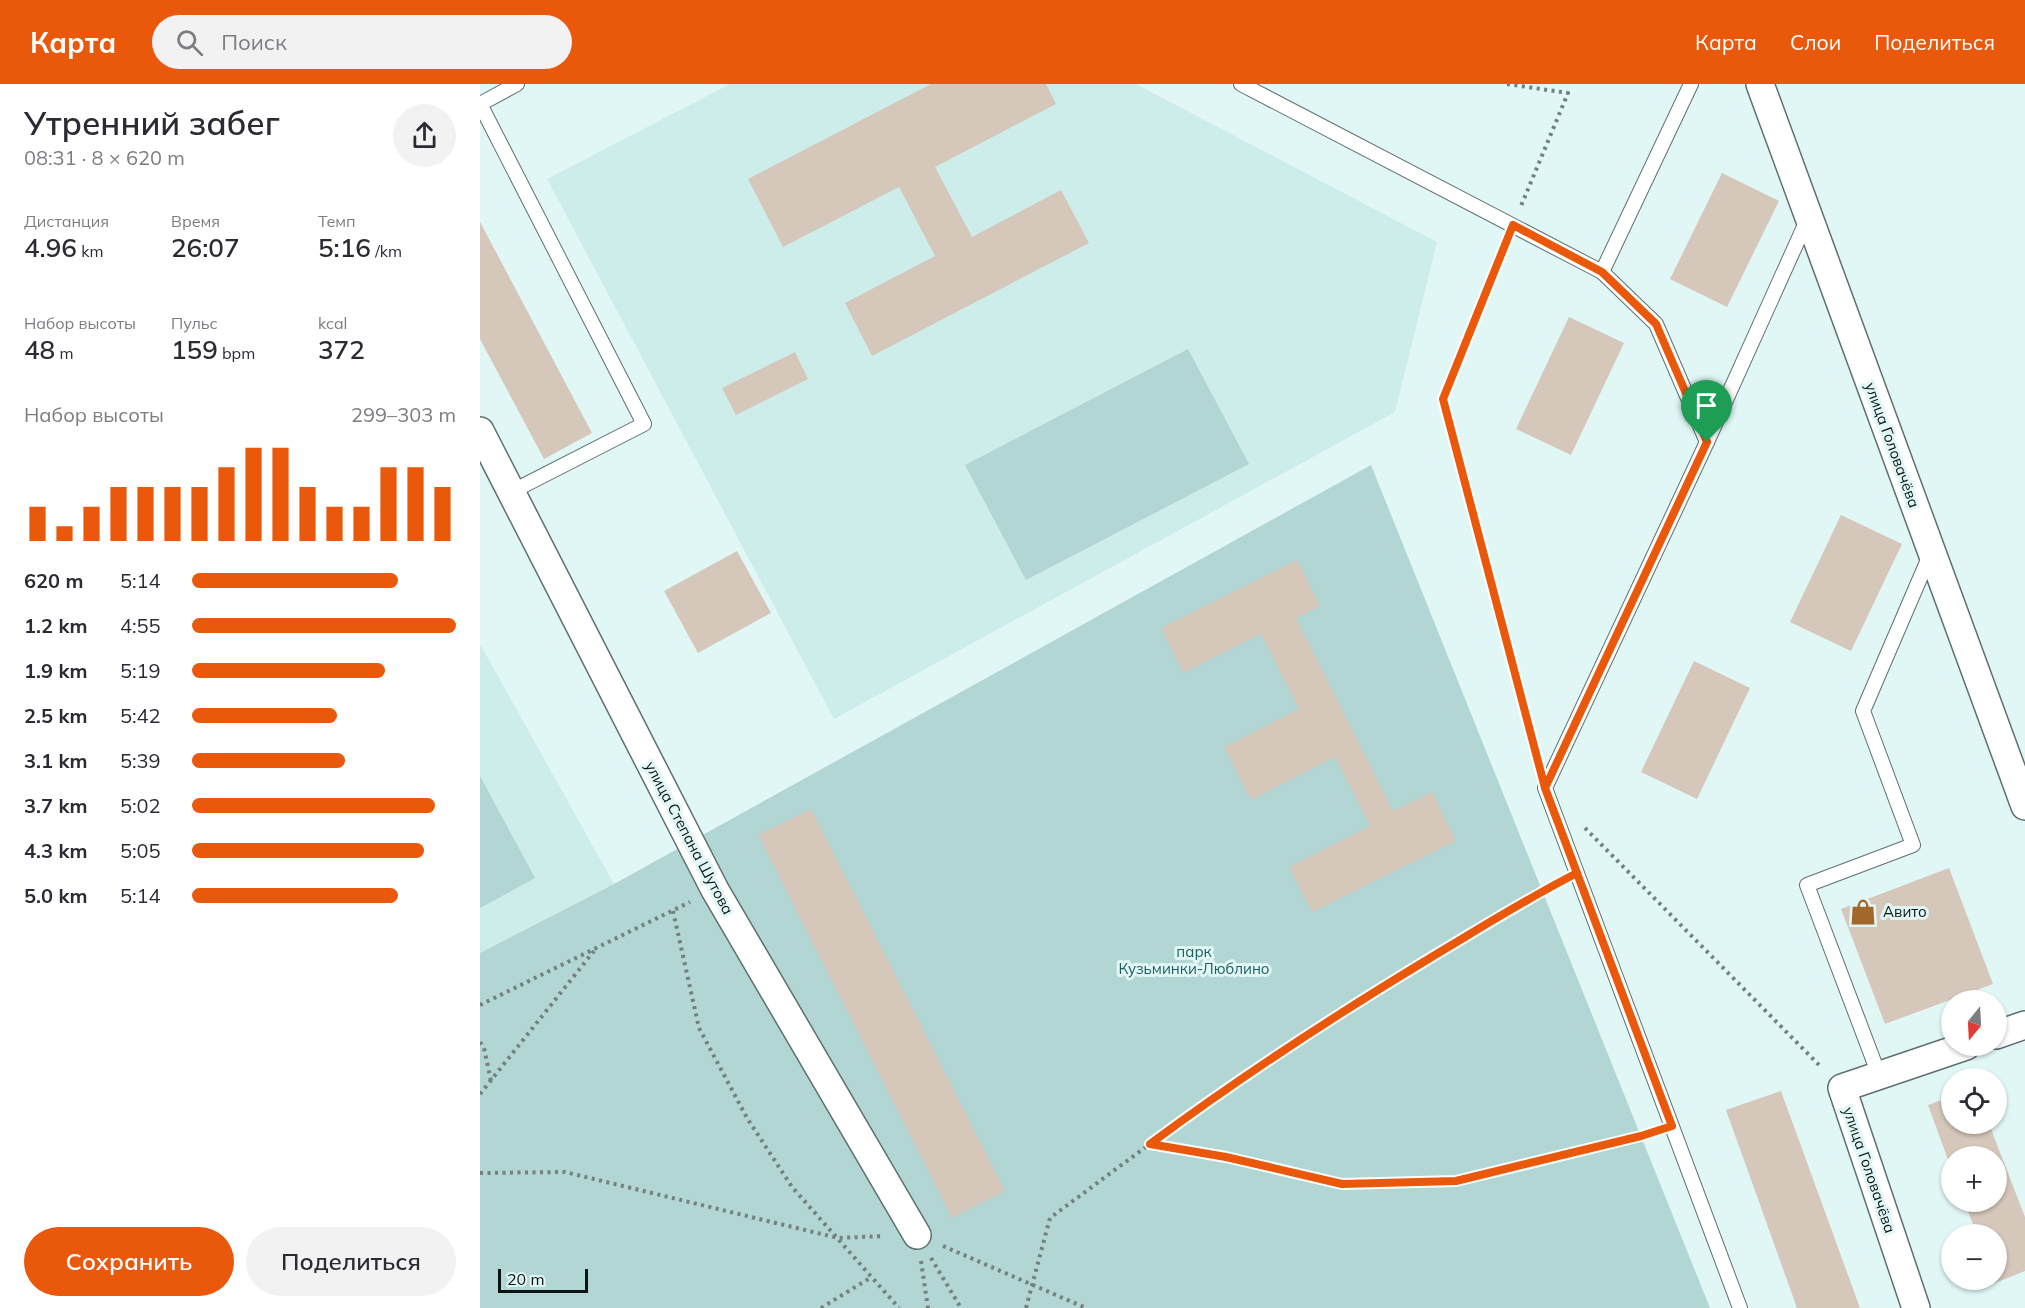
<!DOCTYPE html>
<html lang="ru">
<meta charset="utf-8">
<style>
body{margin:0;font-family:Mulish,sans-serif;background:#f2f2f3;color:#2b2b33;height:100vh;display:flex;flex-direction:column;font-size:22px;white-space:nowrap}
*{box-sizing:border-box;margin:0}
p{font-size:20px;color:#7c7c81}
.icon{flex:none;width:33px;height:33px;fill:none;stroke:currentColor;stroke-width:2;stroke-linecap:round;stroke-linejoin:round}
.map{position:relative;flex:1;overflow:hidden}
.side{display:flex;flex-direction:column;background:#fff;width:480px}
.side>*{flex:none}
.needle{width:39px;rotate:198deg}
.buttons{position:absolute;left:1461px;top:906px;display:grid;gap:12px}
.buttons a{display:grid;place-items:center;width:66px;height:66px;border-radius:50%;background:#fff;box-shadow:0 2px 4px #0004;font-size:30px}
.scale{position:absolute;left:18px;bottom:15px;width:90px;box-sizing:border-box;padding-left:6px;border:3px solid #0c1313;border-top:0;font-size:16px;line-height:21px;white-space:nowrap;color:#0c1313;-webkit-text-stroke:4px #e1f7f6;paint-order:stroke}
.pin{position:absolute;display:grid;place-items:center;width:51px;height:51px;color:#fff;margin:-62px -26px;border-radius:50% 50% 50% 0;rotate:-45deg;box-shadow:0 0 6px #0007}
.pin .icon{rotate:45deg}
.round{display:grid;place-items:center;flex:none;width:63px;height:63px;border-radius:32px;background:#f2f2f3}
.summary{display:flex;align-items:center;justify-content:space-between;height:102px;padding:0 24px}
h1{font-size:33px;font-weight:600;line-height:45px}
.metrics{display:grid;grid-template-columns:repeat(3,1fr);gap:9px;height:102px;padding:6px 24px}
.metrics div{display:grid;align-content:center}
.metrics b{font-size:26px;font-weight:600}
.metrics small{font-size:16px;font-weight:400}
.metrics p{font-size:16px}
.chart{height:168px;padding:12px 24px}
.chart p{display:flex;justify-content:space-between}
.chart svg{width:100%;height:108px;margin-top:6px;stroke:#ea580c;stroke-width:6}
.cta{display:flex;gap:12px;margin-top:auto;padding:12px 24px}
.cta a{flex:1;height:69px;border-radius:36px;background:#ea580c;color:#fff;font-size:24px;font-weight:600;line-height:69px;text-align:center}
.cta a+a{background:#f2f2f3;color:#2b2b33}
ul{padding:0 24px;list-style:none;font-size:20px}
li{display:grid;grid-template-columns:96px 72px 1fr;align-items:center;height:45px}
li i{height:15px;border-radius:8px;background:#ea580c}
header{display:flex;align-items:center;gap:36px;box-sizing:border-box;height:84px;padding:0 30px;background:#ea580c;color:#fff}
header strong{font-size:28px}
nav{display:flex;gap:33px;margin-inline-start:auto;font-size:21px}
.search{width:420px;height:54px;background:#f2f2f3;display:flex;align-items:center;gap:15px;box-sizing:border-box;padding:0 21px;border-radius:33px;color:#7c7c81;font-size:22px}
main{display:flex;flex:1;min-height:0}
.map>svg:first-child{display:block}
</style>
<header>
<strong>Карта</strong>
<div class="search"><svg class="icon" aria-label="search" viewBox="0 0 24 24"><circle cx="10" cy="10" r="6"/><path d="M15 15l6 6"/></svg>Поиск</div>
<nav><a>Карта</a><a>Слои</a><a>Поделиться</a></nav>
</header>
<main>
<section class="side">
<div class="summary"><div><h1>Утренний забег</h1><p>08:31 · 8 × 620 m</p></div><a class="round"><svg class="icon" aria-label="share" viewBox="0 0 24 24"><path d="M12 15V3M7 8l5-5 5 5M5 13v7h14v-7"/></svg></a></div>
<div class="metrics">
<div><p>Дистанция</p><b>4.96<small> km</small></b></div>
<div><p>Время</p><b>26:07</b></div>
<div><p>Темп</p><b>5:16<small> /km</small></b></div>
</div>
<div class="metrics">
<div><p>Набор высоты</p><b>48<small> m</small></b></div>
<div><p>Пульс</p><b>159<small> bpm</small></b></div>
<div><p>kcal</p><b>372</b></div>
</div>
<div class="chart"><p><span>Набор высоты</span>299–303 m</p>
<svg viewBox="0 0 160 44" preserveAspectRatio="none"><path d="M5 44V30M15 44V38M25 44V30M35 44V22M45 44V22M55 44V22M65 44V22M75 44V14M85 44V6M95 44V6M105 44V22M115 44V30M125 44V30M135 44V14M145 44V14M155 44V22"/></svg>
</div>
<ul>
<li><b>620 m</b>5:14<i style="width:78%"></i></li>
<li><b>1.2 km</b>4:55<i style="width:100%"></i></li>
<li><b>1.9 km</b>5:19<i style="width:73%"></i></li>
<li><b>2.5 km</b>5:42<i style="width:55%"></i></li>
<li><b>3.1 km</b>5:39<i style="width:58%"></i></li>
<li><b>3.7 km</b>5:02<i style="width:92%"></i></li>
<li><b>4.3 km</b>5:05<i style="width:88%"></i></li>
<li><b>5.0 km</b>5:14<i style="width:78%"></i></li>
</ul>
<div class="cta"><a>Сохранить</a><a>Поделиться</a></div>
</section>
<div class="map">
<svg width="1545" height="1224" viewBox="0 0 1545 1224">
<rect width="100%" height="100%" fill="#e1f7f6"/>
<g fill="#cdedeb">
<polygon points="250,0 656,0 957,158 915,328 354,635 67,95"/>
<polygon points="0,560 134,800 0,869"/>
</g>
<g fill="#b1d6d4">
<polygon points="708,265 769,380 546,496 485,381"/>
<polygon points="891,381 1230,1224 0,1224 0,869 134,800"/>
<polygon points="0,692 55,794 0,824"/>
</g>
<g fill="#d6c7bb">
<polygon points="451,0 566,0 576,20 455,83 492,153 581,106 609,159 392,272 365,219 455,172 419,103 303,163 268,95"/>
<polygon points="1242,89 1299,117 1247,223 1190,195"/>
<polygon points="0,138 112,349 64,375 0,255"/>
<polygon points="1089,233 1144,259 1091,371 1036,345"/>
<polygon points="315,268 328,295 256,331 242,304"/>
<polygon points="1361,431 1422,460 1371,567 1310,538"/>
<polygon points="257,467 291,529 218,569 184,507"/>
<polygon points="817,476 840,522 816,534 913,727 952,708 976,757 832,828 809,783 890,742 855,673 771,716 744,663 819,625 781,550 703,589 681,544"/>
<polygon points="1214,577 1270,604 1217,715 1161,688"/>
<polygon points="331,725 525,1107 472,1134 278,751"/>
<polygon points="1469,784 1513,900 1405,940 1361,825"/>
<polygon points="1301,1007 1380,1224 1317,1224 1246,1026"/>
<polygon points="1472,1012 1472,1040 1509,1040 1545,1133 1545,1187 1515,1199 1516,1150 1497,1150 1484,1118 1516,1118 1516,1072 1472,1072 1471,1084 1448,1021"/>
</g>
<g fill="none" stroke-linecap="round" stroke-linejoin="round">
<g stroke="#5d706f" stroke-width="16">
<g id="lane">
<polyline points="761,0 1122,188 1176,240 1227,358"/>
<polyline points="0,20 164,340 31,408"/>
<polyline points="0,20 37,0"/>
<polyline points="1122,188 1211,0"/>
<polyline points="1399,991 1327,801 1433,761 1383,627 1450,471"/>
<polyline points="1260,1224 1065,704 1227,358 1328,134"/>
</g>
</g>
<g stroke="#5d706f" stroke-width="30">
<g id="street">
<polyline points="1280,0 1545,722"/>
<polyline points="0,347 235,806 437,1151"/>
<polyline points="1516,951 1545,941"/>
<polyline points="1436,1224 1362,1004 1486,962"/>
</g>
</g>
<g stroke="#728080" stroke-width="4" stroke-dasharray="3 4.5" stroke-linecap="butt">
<polyline points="1027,0 1088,9 1041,122"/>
<polyline points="1025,162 962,315 1057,670"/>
<polyline points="1105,744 1342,984"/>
<polyline points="193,827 219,944 267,1034 312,1103 419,1224"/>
<polyline points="0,921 210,818"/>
<polyline points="0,958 4,964 11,997"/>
<polyline points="0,1010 114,867"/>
<polyline points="670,1060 746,1073 863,1099 977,1097 1171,1049"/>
<polyline points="0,1089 85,1088 358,1154 404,1152"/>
<polyline points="463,1162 606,1224"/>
<polyline points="451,1174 481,1224"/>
<polyline points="441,1177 448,1224"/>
<polyline points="341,1224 390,1194"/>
<polyline points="546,1224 570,1134 748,1002 899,905 1077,799"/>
</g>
<use href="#lane" stroke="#fff" stroke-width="14"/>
<use href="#street" stroke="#fff" stroke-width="27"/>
</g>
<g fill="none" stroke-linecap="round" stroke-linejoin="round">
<g stroke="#fff" stroke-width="12">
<path id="route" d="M1227 358 1065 704C1107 817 1150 929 1192 1042L1161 1052 976 1097 862 1100 746 1073 670 1060C762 992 857 930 955 871 1002 843 1048 814 1097 789L1065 704 963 315 1033 141 1122 188 1176 240 1227 358"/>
</g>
<use href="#route" stroke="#ea580c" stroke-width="8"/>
</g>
<defs>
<g id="shop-bare" transform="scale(2.07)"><path d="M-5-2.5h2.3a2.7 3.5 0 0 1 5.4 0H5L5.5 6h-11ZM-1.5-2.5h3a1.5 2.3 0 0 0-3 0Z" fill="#a4672b" stroke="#e1f7f6" stroke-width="2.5" paint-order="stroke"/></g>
</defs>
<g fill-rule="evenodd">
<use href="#shop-bare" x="1383" y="828"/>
</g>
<g text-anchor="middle" stroke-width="6" stroke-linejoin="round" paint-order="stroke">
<g font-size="15" fill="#0c1313" stroke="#e1f7f6">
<text transform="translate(1412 361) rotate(70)" y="5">улица Головачёва</text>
<text transform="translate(209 754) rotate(62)" y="5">улица Степана Шутова</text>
<text transform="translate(1389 1086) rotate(71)" y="5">улица Головачёва</text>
</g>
<g font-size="15" fill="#0c1313" stroke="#e1f7f6" text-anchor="start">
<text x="1403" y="833">Авито</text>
</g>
<g font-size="15" fill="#1c605e" stroke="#e1f7f6">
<text x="714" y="873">парк<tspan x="714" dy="17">Кузьминки-Люблино</tspan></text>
</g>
</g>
</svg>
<div class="buttons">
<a><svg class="needle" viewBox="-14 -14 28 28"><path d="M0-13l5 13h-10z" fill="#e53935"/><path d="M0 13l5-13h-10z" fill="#7c7c81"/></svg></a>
<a><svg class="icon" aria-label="locate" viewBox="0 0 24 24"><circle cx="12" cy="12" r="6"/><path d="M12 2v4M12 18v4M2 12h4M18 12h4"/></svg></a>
<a>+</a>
<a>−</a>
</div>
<div class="scale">20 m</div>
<div class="pin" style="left:1227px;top:358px;background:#1e9e55"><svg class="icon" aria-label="arrive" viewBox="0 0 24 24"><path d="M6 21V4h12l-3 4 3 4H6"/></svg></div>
</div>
</main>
